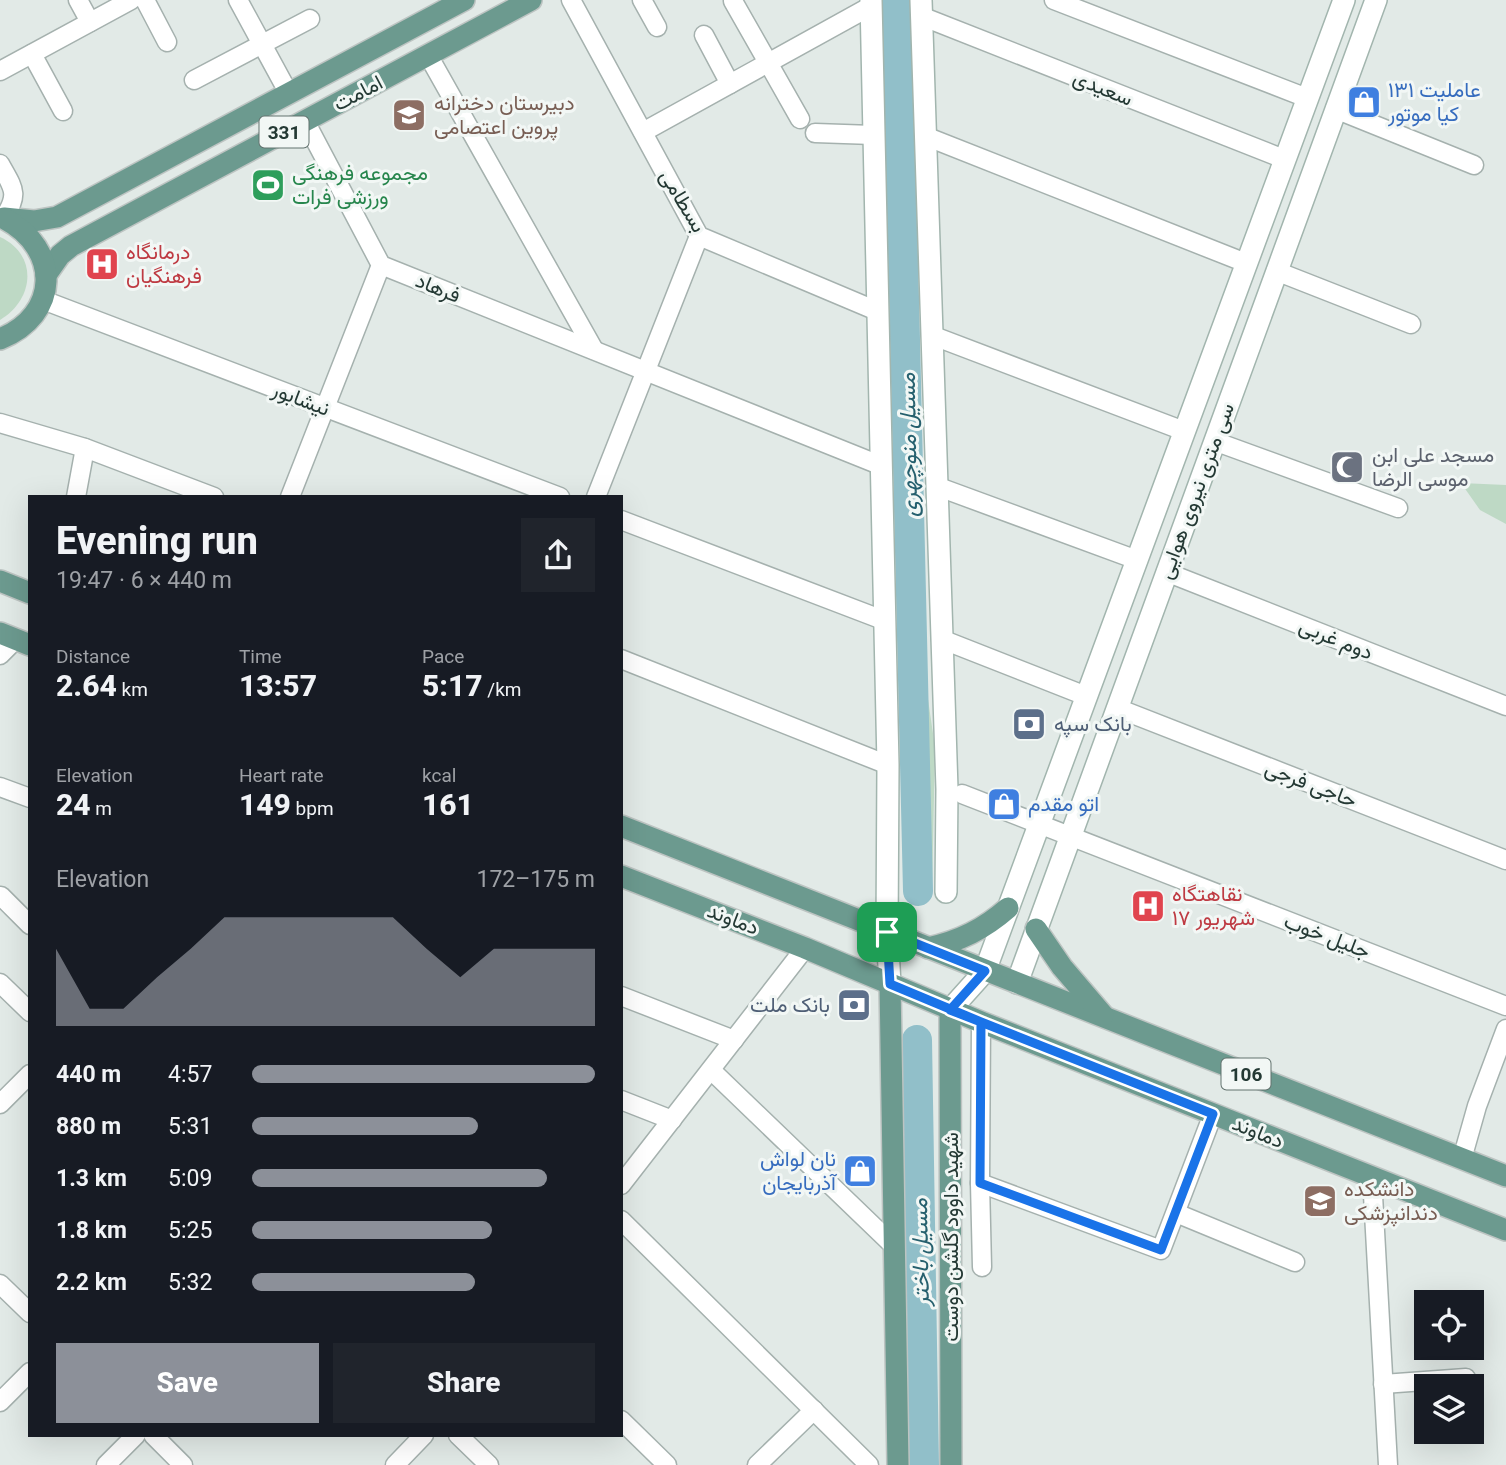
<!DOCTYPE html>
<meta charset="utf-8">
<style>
body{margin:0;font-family:Roboto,Vazirmatn,sans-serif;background:#20242c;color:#f1f3f6;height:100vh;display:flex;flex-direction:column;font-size:26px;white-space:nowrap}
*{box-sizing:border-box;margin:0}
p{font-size:23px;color:#9ea1a6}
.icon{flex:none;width:38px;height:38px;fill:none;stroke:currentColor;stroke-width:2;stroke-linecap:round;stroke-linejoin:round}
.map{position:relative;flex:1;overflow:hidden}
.sheet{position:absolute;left:28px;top:495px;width:595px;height:942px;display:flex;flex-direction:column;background:#171b24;border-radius:0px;box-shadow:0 7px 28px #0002}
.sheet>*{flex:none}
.tools{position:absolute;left:1414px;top:1290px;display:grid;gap:14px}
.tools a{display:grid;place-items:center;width:70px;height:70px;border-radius:0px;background:#171b24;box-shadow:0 7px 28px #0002;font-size:35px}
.pin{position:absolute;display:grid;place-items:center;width:60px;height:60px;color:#fff;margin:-30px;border-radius:14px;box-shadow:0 4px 10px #0006}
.round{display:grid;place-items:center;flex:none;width:74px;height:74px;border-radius:0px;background:#20242c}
.summary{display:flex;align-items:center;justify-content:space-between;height:119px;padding:0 28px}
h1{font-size:38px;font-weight:800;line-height:52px}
.figures{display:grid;grid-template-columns:repeat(3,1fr);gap:10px;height:119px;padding:7px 28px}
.figures div{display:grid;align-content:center}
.figures b{font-size:30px;font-weight:800}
.figures small{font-size:19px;font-weight:400}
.figures p{font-size:19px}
.chart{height:196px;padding:14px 28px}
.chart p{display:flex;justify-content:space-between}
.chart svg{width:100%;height:126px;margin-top:7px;fill:#8c9099;opacity:.7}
.primary-button{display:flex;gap:14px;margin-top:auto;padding:14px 28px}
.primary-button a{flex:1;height:80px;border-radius:0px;background:#8c9099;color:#fff;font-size:28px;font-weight:800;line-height:80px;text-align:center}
.primary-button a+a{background:#20242c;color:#f1f3f6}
ul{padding:0 28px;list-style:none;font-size:23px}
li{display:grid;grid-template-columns:112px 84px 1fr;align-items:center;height:52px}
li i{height:18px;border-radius:9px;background:#8c9099}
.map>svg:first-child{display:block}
</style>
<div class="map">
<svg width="1506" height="1465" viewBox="0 0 1506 1465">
<rect width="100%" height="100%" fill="#e2eae7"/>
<g fill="#bed9c5">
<path d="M0 237C39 255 34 300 0 320Z"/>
<polygon points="1461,483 1506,485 1506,524 1480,510"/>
<polygon points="901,686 926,686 935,747 932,896 906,891"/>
</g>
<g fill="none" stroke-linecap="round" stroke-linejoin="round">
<g stroke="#91bfc9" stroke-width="30">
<polyline points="897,0 918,891"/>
<polyline points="917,1040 924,1465"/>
</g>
<g stroke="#a5b1ae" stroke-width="21">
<g id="street">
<polyline points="78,0 90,22"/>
<polyline points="145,0 167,42"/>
<polyline points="238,0 288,92"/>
<polyline points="571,0 699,236 877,311"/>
<polyline points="642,0 657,27"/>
<polyline points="1054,0 1307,98"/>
<polyline points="733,1 800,119"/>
<polyline points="921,16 1284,159"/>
<polyline points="704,35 730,84"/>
<polyline points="32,54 63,111"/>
<polyline points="428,55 594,350"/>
<polyline points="0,71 131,0"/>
<polyline points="194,80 310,19"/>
<polyline points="1335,109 1474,165"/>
<polyline points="305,121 381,265 882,466"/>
<polyline points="643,132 871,6"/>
<polyline points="815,133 873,135"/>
<polyline points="925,136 1246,263"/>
<path d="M0 164C13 188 20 193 4 218"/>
<polyline points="1276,271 1411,324"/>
<polyline points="43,300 560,497"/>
<polyline points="931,335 1184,431"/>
<polyline points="0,423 85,448 214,497"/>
<polyline points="1214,441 1398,508"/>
<polyline points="936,486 1137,560"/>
<polyline points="76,497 85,448"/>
<polyline points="290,497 381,265"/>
<polyline points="596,497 699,236"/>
<polyline points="621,520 883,620"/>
<polyline points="1166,572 1506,706"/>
<polyline points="941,639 1086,696"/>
<polyline points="0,655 16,639"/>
<polyline points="621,659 888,765"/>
<polyline points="1117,708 1506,860"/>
<polyline points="0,787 30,798"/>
<polyline points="962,794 1506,1006"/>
<polyline points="1,896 30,925"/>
<polyline points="0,983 30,1012"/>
<polyline points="621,996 734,1040"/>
<polyline points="981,1022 980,1183 982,1267"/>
<polyline points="711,1070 895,1247"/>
<polyline points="621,1100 672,1120"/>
<polyline points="0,1104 30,1074"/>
<polyline points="1462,1159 1477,1106 1506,1029"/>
<polyline points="1372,1177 1388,1465"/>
<polyline points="980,1183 1161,1250 1213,1114"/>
<polyline points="621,1185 805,948"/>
<polyline points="1176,1213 1295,1262"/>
<polyline points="621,1220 869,1465"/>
<polyline points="0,1284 30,1313"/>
<polyline points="1383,1384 1466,1378"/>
<polyline points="0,1402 30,1372"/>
<polyline points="621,1420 667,1465"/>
<polyline points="153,1435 183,1465"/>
<polyline points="458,1435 489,1465"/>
<polyline points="106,1465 136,1435"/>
<polyline points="395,1465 424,1435"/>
<polyline points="757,1465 814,1410"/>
</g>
</g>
<g stroke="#a2b5ae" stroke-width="24">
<g id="secondary">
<polyline points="871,0 888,765 887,932 890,984"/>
<polyline points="921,0 947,789 946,892"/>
<polyline points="1017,983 1376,0"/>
<polyline points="950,1010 985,971 1344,0"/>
</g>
</g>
<g stroke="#bdc4c2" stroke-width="24">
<g id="primary">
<polyline points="4,218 34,221 57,217 464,0"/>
<polyline points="46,275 60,255 71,246 531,0"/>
<path d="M0 339C60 315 61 249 5 219"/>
<polyline points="0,581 30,593"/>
<polyline points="0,633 30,645"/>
<polyline points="621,826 1506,1176"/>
<polyline points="621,876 805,948 981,1022 1506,1230"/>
<polyline points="1036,929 1062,967 1103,1015"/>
<path d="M928 948C960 941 984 929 1008 908"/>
<polyline points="890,984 898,1465"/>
<polyline points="950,1010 951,1465"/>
</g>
</g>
<use href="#street" stroke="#fff" stroke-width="18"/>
<use href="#secondary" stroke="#fff" stroke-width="21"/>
<use href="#primary" stroke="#6c9a8f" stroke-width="21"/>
</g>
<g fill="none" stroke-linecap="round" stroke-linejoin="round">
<g stroke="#fff" stroke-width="14">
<polyline id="route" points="887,932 890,984 981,1022 1213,1114 1161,1250 980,1183 981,1022 950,1010 985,971 887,932"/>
</g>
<use href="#route" stroke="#1a73e8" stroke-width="9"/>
</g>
<defs>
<g id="shop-square" transform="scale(1.75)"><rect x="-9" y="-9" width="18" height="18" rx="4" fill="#3f7fe0" stroke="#f2f7f5"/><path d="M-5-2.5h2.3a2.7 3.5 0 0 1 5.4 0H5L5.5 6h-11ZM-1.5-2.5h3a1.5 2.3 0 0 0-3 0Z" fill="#fff"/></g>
<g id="school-square" transform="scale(1.75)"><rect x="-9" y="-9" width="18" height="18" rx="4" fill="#8d6e63" stroke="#f2f7f5"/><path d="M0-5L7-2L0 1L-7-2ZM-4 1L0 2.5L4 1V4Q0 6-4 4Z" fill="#fff"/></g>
<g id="stadium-square" transform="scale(1.75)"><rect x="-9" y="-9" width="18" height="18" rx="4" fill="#2e9e5b" stroke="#f2f7f5"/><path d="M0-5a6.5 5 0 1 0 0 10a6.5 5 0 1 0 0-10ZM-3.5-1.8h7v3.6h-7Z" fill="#fff"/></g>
<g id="hospital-square" transform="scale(1.75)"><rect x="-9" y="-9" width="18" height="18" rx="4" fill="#e0444e" stroke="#f2f7f5"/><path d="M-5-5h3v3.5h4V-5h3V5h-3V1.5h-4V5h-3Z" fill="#fff"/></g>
<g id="mosque-square" transform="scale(1.75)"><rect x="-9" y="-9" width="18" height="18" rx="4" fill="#6b7280" stroke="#f2f7f5"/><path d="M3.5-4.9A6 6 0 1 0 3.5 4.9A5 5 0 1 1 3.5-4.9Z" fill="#fff"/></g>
<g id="bank-square" transform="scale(1.75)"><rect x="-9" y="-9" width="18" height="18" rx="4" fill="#5c6f8a" stroke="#f2f7f5"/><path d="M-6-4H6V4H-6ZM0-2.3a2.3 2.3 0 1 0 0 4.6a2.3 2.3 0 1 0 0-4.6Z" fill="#fff"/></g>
<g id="university-square" transform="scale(1.75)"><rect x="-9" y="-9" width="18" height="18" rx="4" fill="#8d6e63" stroke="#f2f7f5"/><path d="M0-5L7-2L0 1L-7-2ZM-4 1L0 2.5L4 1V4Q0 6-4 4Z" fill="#fff"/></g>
</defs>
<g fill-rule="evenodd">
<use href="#shop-square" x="1364" y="102"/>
<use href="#school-square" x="409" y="115"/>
<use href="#stadium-square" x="268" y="185"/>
<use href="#hospital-square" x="102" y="264"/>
<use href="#mosque-square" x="1347" y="467"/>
<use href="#bank-square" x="1029" y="724"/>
<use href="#shop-square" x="1004" y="804"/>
<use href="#hospital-square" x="1148" y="906"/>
<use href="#bank-square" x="854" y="1005"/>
<use href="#shop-square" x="860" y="1171"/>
<use href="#university-square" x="1320" y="1201"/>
</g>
<g text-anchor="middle" stroke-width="6" stroke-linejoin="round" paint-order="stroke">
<g fill="#f2f7f5" stroke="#62726e" stroke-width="2">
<rect x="259.5" y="116.5" width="49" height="31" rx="5"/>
<rect x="1221.5" y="1058.5" width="49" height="31" rx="5"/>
</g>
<g font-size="19" font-weight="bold" fill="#243934">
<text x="284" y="139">331</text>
<text x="1246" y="1081">106</text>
</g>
<g font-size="21" fill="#243934" stroke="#f2f7f5">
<text transform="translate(1103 88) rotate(22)" y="7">سعیدی</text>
<text transform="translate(358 93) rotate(-28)" y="7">امامت</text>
<text transform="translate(683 201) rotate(59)" y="7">بسطامی</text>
<text transform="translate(438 288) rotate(22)" y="7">فرهاد</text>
<text transform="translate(301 399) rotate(21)" y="7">نیشابور</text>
<text transform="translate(1196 491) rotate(-70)" y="7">سی متری نیروی هوایی</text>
<text transform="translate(1336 639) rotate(22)" y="7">دوم غربی</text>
<text transform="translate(1311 784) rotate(21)" y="7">حاجی فرجی</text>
<text transform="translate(733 919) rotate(21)" y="7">دماوند</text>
<text transform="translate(1327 936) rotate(21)" y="7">جلیل خوب</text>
<text transform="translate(1258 1132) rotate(22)" y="7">دماوند</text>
<text transform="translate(951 1237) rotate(-90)" y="7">شهید داوود گلشن دوست</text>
</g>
<g font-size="21" fill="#366cbe" stroke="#f2f7f5" text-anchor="start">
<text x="1388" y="97">عاملیت ۱۳۱<tspan x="1388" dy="24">کیا موتور</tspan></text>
<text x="1028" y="811">اتو مقدم</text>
<text x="836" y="1166" text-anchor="end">نان لواش<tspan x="836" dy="24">آذربایجان</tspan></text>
</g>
<g font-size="21" fill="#785e54" stroke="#f2f7f5" text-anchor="start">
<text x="434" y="110">دبیرستان دخترانه<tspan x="434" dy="24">پروین اعتصامی</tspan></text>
<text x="1344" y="1196">دانشکده<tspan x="1344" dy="24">دندانپزشکی</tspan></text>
</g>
<g font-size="21" fill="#27864d" stroke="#f2f7f5" text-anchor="start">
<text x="292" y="180">مجموعه فرهنگی<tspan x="292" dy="24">ورزشی فرات</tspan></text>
</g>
<g font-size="21" fill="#be3a42" stroke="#f2f7f5" text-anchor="start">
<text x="126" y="259">درمانگاه<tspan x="126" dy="24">فرهنگیان</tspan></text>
<text x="1172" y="901">نقاهتگاه<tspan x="1172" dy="24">۱۷ شهریور</tspan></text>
</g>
<g font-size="21" fill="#5b616d" stroke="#f2f7f5" text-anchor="start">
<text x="1372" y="462">مسجد علی ابن<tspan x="1372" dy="24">موسی الرضا</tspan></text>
</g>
<g font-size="21" fill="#4e5e75" stroke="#f2f7f5" text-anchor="start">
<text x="1054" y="731">بانک سپه</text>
<text x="830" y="1012" text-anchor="end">بانک ملت</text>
</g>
<g font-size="23" font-style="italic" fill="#26606e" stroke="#f2f7f5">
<text transform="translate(908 445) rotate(-91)" y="8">مسیل منوچهری</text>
<text transform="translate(920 1252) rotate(-91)" y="8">مسیل باختر</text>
</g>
</g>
</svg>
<div class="tools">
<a><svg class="icon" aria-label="locate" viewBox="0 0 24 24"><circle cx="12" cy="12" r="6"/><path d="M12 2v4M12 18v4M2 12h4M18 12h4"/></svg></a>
<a><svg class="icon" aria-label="layers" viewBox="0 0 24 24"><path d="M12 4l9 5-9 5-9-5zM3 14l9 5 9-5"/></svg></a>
</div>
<div class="pin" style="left:887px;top:932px;background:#1e9e55"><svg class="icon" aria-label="arrive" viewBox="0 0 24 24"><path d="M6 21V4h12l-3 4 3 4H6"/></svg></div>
<section class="sheet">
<div class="summary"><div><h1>Evening run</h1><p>19:47 · 6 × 440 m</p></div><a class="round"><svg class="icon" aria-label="share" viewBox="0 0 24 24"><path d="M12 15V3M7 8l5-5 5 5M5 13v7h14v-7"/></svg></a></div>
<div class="figures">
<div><p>Distance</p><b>2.64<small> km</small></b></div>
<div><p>Time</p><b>13:57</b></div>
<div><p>Pace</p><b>5:17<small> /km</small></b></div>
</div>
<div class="figures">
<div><p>Elevation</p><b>24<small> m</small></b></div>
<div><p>Heart rate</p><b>149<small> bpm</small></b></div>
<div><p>kcal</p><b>161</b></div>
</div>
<div class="chart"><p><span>Elevation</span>172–175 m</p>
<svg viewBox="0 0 160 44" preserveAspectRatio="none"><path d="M0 44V17L10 38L20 38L30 27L40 17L50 6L60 6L70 6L80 6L90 6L100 6L110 17L120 27L130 17L140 17L150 17L160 17V44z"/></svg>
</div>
<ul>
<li><b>440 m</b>4:57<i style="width:100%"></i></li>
<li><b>880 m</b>5:31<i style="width:66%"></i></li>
<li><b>1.3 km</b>5:09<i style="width:86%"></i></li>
<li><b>1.8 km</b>5:25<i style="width:70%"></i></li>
<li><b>2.2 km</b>5:32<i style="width:65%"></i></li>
</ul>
<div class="primary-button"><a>Save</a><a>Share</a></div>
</section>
</div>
